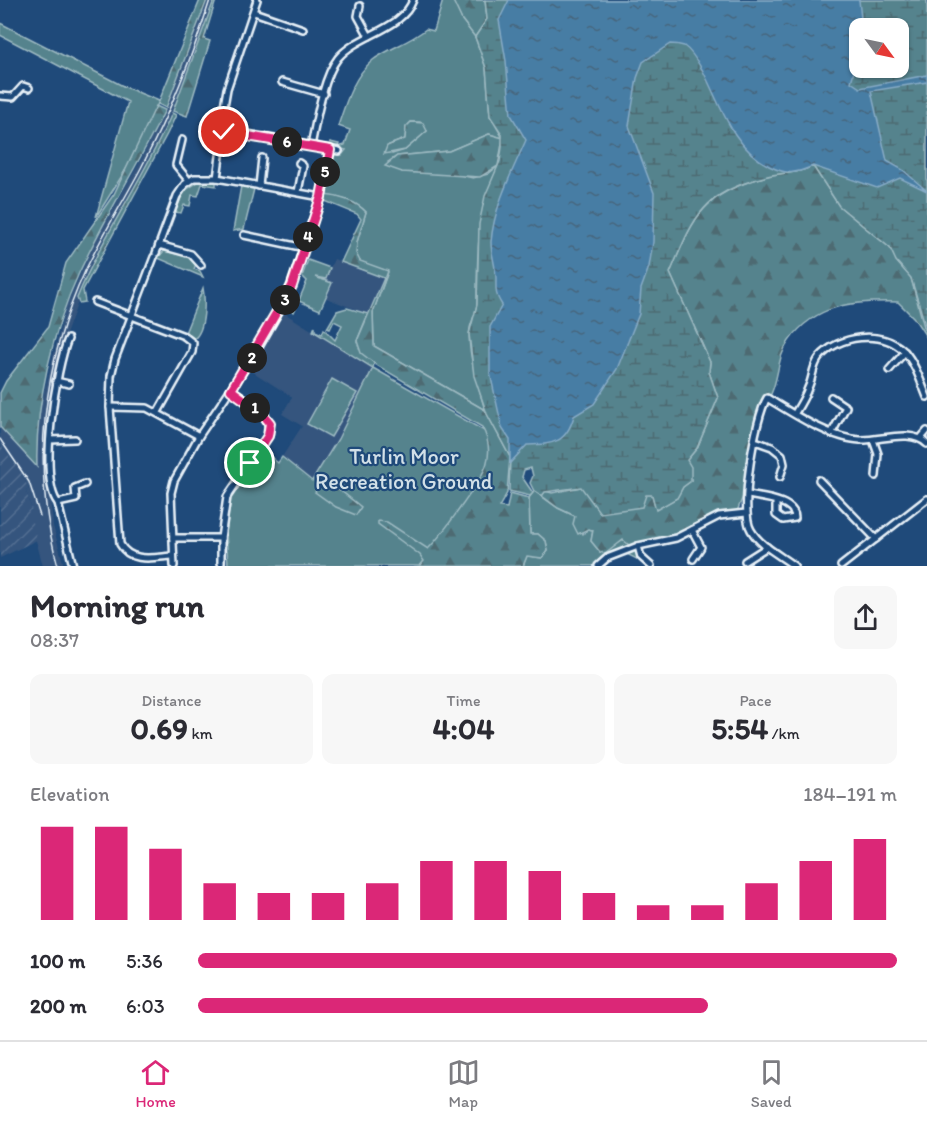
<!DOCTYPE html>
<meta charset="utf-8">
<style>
body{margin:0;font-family:Itim,sans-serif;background:#f7f7f7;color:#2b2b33;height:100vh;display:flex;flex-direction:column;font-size:22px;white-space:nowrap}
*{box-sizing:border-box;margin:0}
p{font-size:20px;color:#7c7c81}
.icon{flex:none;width:33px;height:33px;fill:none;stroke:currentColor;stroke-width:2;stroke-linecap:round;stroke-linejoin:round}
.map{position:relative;height:566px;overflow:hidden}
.drawer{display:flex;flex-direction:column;background:#fff;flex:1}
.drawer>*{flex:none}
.needle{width:39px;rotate:123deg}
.tools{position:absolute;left:849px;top:18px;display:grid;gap:12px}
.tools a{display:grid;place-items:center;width:60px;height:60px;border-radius:12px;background:#fff;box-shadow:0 2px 4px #0004;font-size:30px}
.pin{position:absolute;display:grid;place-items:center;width:51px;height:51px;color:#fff;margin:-26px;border:3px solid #fff;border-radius:50%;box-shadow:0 2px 6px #0007}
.km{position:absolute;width:30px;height:30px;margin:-15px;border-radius:50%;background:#222;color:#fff;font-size:16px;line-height:30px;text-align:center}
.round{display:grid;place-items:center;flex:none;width:63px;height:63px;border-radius:12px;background:#f7f7f7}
.head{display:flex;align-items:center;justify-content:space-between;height:102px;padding:0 30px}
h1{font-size:33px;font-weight:700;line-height:45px}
.figures{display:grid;grid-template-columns:repeat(3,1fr);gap:9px;height:102px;padding:6px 30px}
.figures div{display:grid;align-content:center;border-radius:12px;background:#f7f7f7;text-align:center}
.figures b{font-size:30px;font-weight:700}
.figures small{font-size:16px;font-weight:400}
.figures p{font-size:16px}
.chart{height:168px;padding:12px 30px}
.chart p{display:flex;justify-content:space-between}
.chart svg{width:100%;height:108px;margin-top:6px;stroke:#db2777;stroke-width:6}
ul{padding:0 30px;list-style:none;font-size:20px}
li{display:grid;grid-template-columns:96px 72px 1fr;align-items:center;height:45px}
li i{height:15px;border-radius:8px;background:#db2777}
.tabs{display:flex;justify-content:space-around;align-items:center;height:84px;border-top:2px solid #e1e1e2;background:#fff;font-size:16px;color:#7c7c81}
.tabs a{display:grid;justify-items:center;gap:3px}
.tabs .active{color:#db2777}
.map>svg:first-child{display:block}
</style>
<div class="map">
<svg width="927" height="566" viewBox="0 0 927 566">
<defs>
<pattern id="industrial-furrows" width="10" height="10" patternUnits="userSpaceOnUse" patternTransform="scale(1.5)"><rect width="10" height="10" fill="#35557e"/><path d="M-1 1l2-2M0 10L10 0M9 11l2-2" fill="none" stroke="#526e91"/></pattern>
<pattern id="forest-firs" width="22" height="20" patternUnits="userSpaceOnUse" patternTransform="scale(1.5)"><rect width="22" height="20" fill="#54838d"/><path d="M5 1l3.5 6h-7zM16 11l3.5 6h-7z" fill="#4e6b72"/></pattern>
<pattern id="wetland-marsh" width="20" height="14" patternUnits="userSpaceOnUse" patternTransform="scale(1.5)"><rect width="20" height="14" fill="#54838d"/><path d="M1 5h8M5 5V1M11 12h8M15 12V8" fill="none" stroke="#4e6b72"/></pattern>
<pattern id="water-ripples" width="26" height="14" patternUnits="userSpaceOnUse" patternTransform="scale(1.5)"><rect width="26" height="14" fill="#477da4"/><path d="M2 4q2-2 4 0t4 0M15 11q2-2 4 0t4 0" fill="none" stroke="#47657c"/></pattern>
</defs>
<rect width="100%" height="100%" fill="#1f4a7a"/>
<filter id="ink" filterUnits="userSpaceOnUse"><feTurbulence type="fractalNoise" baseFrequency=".0167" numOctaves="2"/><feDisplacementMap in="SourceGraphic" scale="12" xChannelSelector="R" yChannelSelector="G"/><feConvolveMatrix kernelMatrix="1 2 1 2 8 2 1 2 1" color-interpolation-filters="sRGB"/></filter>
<g filter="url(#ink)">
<g fill="#35557e">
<polygon points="207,0 214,0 178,99 148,164 89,272 65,337 55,377 49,422 47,469 53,526 64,566 43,566 28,511 32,510 26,491 29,489 20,470 0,444 0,427 36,466 40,408 66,306 94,243 140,162 165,110"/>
<polygon points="334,259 384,278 370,315 303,289 307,281 302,275 308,260 330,268"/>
<polygon points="284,313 373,368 338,439 312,481 282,457 302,426 282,414 292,397 250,370"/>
</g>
<polygon fill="url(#industrial-furrows)" points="0,444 20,470 29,489 26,491 32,510 29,511 37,540 0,558"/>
<g fill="#54838d" stroke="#9ebac2" stroke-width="1.5" fill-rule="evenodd">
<path d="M443 0H455L462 20 475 37 486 68 490 116 503 138 489 134 449 151 397 156 388 162 402 172 455 174 473 178 488 174 498 166C477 215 477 249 477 302 477 312 472 319 470 328 466 350 479 389 485 410L374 346 373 312 388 272 359 261 356 253 357 242 366 212C356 201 338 197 324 195L332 158 336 154 342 155 346 150 329 146 330 142 339 144 338 147 345 145 350 130 338 126C346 102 353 77 373 60 387 49 409 43 426 29L434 31ZM411 122H420L427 131 405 150 392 154 389 145 405 139 406 127Z"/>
<polygon points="0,23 125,87 159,101 130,163 96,217 128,102 0,35"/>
<polygon points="201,180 216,182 216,186 202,184 198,196 192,195 190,206 184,205 181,213 175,212 184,191"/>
<polygon points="241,186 254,189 244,229 233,231"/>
<polygon points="164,251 190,257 196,264 194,269 200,271 203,277 158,258"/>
<polygon points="308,260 330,268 326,279 315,277 332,283 320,310 299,301 294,312 287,308 290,304 297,305 307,281 302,276"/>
<path d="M203 288C205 299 206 330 194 339L185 333Z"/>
<polygon points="347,308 368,314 357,341 374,363 373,368 488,433 495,447 487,483 420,566 228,566 226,531 231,497 263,450 278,463 282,457 312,481 338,439 373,368 313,331 315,326 315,331 322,334 324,329 335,340 342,325 334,321 330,329 327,328 337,311"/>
<polygon points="332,379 357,393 331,437 307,424"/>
<polygon points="534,491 558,508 575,516 583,534 588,529 593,530 591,541 600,552 624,540 638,546 647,564 623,552 598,566 523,566 527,556 542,558 548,551 546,541 538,534 530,534 529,498"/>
</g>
<g fill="url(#forest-firs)" stroke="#9ebac2" stroke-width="1.5">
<polygon points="200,0 207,0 166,108 158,104"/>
<polygon points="214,0 216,0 204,39 210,41 187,116 173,111"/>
<polygon points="485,0 487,19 475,37 462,20 453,1"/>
<path d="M156 106 165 110C138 165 105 217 79 273 52 331 35 406 37 467L0 427V393L6 381 48 327 66 263 114 194Z"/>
<path d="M172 113 176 115 167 134 83 290 85 302 79 303 77 298C103 234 145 177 172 113Z"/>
<polygon points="411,122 423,123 427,131 405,150 384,154 387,146 405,139 406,127"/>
<polygon points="489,134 503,138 498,166 480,177 402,172 385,166 397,156 449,151"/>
<path d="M813 166 839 206 890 248 897 261 911 278 927 338 914 318 898 302C856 301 816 303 789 341 777 357 779 377 771 394 770 397 765 400 763 404L749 481 736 514C698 519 669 548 629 545L623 540 605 554 600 552 591 541 593 530 588 529 578 534 573 524 575 516 558 508 542 496 545 491 552 493 581 487 652 495 656 509 677 498 683 487 691 481 687 460 697 448 718 398 709 372 710 362 670 273C694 217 701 195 764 177 784 171 792 176 813 166Z"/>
<path d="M324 195C338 196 356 201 366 212L357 242 356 253 360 261 388 271 373 312 374 346 485 410 510 457 507 493 499 507 507 508 510 493 529 498 530 534H538L546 541 548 551 542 558 527 556 523 566H420L424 561 420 555 378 524V521L387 522 428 549C442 535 452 519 463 504 480 479 499 458 482 427L378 366 361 353 357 341 384 278 341 262 361 219 357 214 325 201Z"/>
<polygon points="324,481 336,487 361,507 356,515 336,507 315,492"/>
</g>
<path fill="url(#wetland-marsh)" stroke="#9ebac2" stroke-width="1.5" fill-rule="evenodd" d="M485 0H927V331L911 278 896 261 890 248 839 206 813 166C792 176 784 171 764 177 701 194 694 217 670 273L710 362 709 372 718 398 697 448 687 460 691 467V481L683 487 677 498 656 510 652 495H646L642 507 600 513 581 487 545 492 542 496 534 491 530 483 533 476 531 468 524 470 522 477 533 493 530 496 509 491 510 457 487 414 474 376 469 334 477 305 479 224 485 196 500 161 502 147V134L490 116 486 68 475 37 487 19ZM860 28H898V68H860Z"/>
<path fill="url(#water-ripples)" stroke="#87abc6" stroke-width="1.5" d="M509 0H859L862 28H860L859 54 851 82 860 88 927 75V82L871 91 887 161 903 170 927 191 900 178 877 188 813 166C795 174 787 175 769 166 733 147 721 107 704 73 699 64 693 52 684 46 681 45 674 44 670 44L643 62 637 78 629 126 654 193 653 242 649 267 641 289 639 314 617 369 594 404 574 416C566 444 553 444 527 445L510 463V440L502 428 490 373V327L502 305C495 294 496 291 496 279 496 266 491 255 491 242 494 206 512 172 526 140L511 115 506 61 499 20Z"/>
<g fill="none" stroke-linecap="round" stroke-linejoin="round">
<g stroke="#e8f1f8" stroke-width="10">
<g id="minor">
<polyline points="257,0 227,89 220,129 339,151"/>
<polyline points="360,6 358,16 369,36"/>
<polyline points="254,12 303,29"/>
<polyline points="282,82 324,94"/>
<polyline points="0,96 13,97 23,86 29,88"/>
<polyline points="182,140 176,165 189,181"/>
<path d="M311 146C316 122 323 77 338 58 358 34 402 30 413 0"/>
<polyline points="217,178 221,149"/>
<polyline points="259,186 262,158"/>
<polyline points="298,192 303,166 299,163"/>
<polyline points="244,235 305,248"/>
<polyline points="159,245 191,254 201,265"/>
<polyline points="156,253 177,196 185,184 194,178 217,178 321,197"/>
<path d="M154 257 115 359 111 376 110 407 120 544C131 564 155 557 173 556"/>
<polyline points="95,302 184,336 193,343 192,352 158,412"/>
<path d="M68 339C56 367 38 479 58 503L73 566"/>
<polyline points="889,370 905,352"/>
<polyline points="56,381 69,384"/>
<polyline points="110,407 147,408 199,436"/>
<path d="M795 413C800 405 805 397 808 388 813 378 812 367 819 358 839 335 881 329 904 351 915 363 921 382 927 397"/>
<polyline points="831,434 846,407 831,397"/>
<polyline points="921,438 927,431"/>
<polyline points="50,440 75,439"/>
<polyline points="873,440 878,454 876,476"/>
<polyline points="755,441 772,447 782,455 784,464 780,477"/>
<polyline points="819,480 876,539"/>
<path d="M748 495C762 498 795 500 795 518L783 520 776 515V502"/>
<polyline points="58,503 76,499 75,488 85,484"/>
<polyline points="692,530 701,547 693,559"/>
<polyline points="173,538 221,538"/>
<polyline points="638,546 641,557 651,566"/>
<polyline points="745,561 767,547"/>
<path d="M221 563V538L227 497 268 436C274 413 248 402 232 390"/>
<polyline points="174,566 171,493 174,481 199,436 259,347 286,299 321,197 330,150"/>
<polyline points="598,566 607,558 638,546 676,538 719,516 746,513"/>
<path d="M794 566C780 555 760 546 751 530 739 511 755 417 767 398 792 413 831 439 860 440 881 441 911 428 927 444"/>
<polyline points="841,566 927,499"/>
</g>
</g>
<use href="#minor" stroke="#1f4a7a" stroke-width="5"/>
<g stroke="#e8f1f8" stroke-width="1.5">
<polyline points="0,439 29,482 40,516"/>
<path d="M58 566C30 466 43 362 86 269 103 234 123 202 141 168 169 114 192 58 210 0"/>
</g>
</g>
</g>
<g fill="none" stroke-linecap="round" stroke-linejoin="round" filter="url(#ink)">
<g stroke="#fff" stroke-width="12">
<polyline id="route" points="224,132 330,150 321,197 292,286 231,390 262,413 270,423 268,436 250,463"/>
</g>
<use href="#route" stroke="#db2777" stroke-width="8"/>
</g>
<g text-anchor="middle" stroke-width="4.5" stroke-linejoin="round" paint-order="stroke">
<g font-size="22" fill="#d2e0e8" stroke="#1f4a7a">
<text x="404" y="464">Turlin Moor<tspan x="404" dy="25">Recreation Ground</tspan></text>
</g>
</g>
</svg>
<div class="tools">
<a><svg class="needle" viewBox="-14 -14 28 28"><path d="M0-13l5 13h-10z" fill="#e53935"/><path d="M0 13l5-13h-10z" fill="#7c7c81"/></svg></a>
</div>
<div class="pin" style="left:250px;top:463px;background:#1e9e55"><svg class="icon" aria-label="arrive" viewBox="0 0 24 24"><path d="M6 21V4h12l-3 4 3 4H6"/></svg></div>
<div class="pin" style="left:224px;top:132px;background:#d93025"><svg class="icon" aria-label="check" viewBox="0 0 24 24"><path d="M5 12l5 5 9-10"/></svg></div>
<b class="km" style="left:255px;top:408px">1</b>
<b class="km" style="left:252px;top:358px">2</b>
<b class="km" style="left:285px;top:300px">3</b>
<b class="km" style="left:308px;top:237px">4</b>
<b class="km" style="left:325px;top:172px">5</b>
<b class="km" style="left:287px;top:142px">6</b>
</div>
<section class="drawer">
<div class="head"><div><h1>Morning run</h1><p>08:37</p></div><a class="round"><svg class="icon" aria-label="share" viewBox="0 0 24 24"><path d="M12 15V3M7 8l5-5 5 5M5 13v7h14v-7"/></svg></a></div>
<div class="figures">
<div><p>Distance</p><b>0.69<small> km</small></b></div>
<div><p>Time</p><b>4:04</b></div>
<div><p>Pace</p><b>5:54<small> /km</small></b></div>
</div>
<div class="chart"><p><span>Elevation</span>184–191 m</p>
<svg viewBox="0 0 160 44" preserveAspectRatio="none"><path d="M5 44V6M15 44V6M25 44V15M35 44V29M45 44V33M55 44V33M65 44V29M75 44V20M85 44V20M95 44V24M105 44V33M115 44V38M125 44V38M135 44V29M145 44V20M155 44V11"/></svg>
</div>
<ul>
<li><b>100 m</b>5:36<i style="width:100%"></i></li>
<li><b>200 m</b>6:03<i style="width:73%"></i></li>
</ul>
</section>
<nav class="tabs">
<a class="active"><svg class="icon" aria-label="home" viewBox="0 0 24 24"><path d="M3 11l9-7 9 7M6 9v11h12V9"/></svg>Home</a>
<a><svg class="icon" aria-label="map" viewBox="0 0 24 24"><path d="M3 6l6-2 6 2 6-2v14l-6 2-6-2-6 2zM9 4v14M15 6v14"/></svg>Map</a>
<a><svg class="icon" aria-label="saved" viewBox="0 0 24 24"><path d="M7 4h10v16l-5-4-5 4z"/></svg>Saved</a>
</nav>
